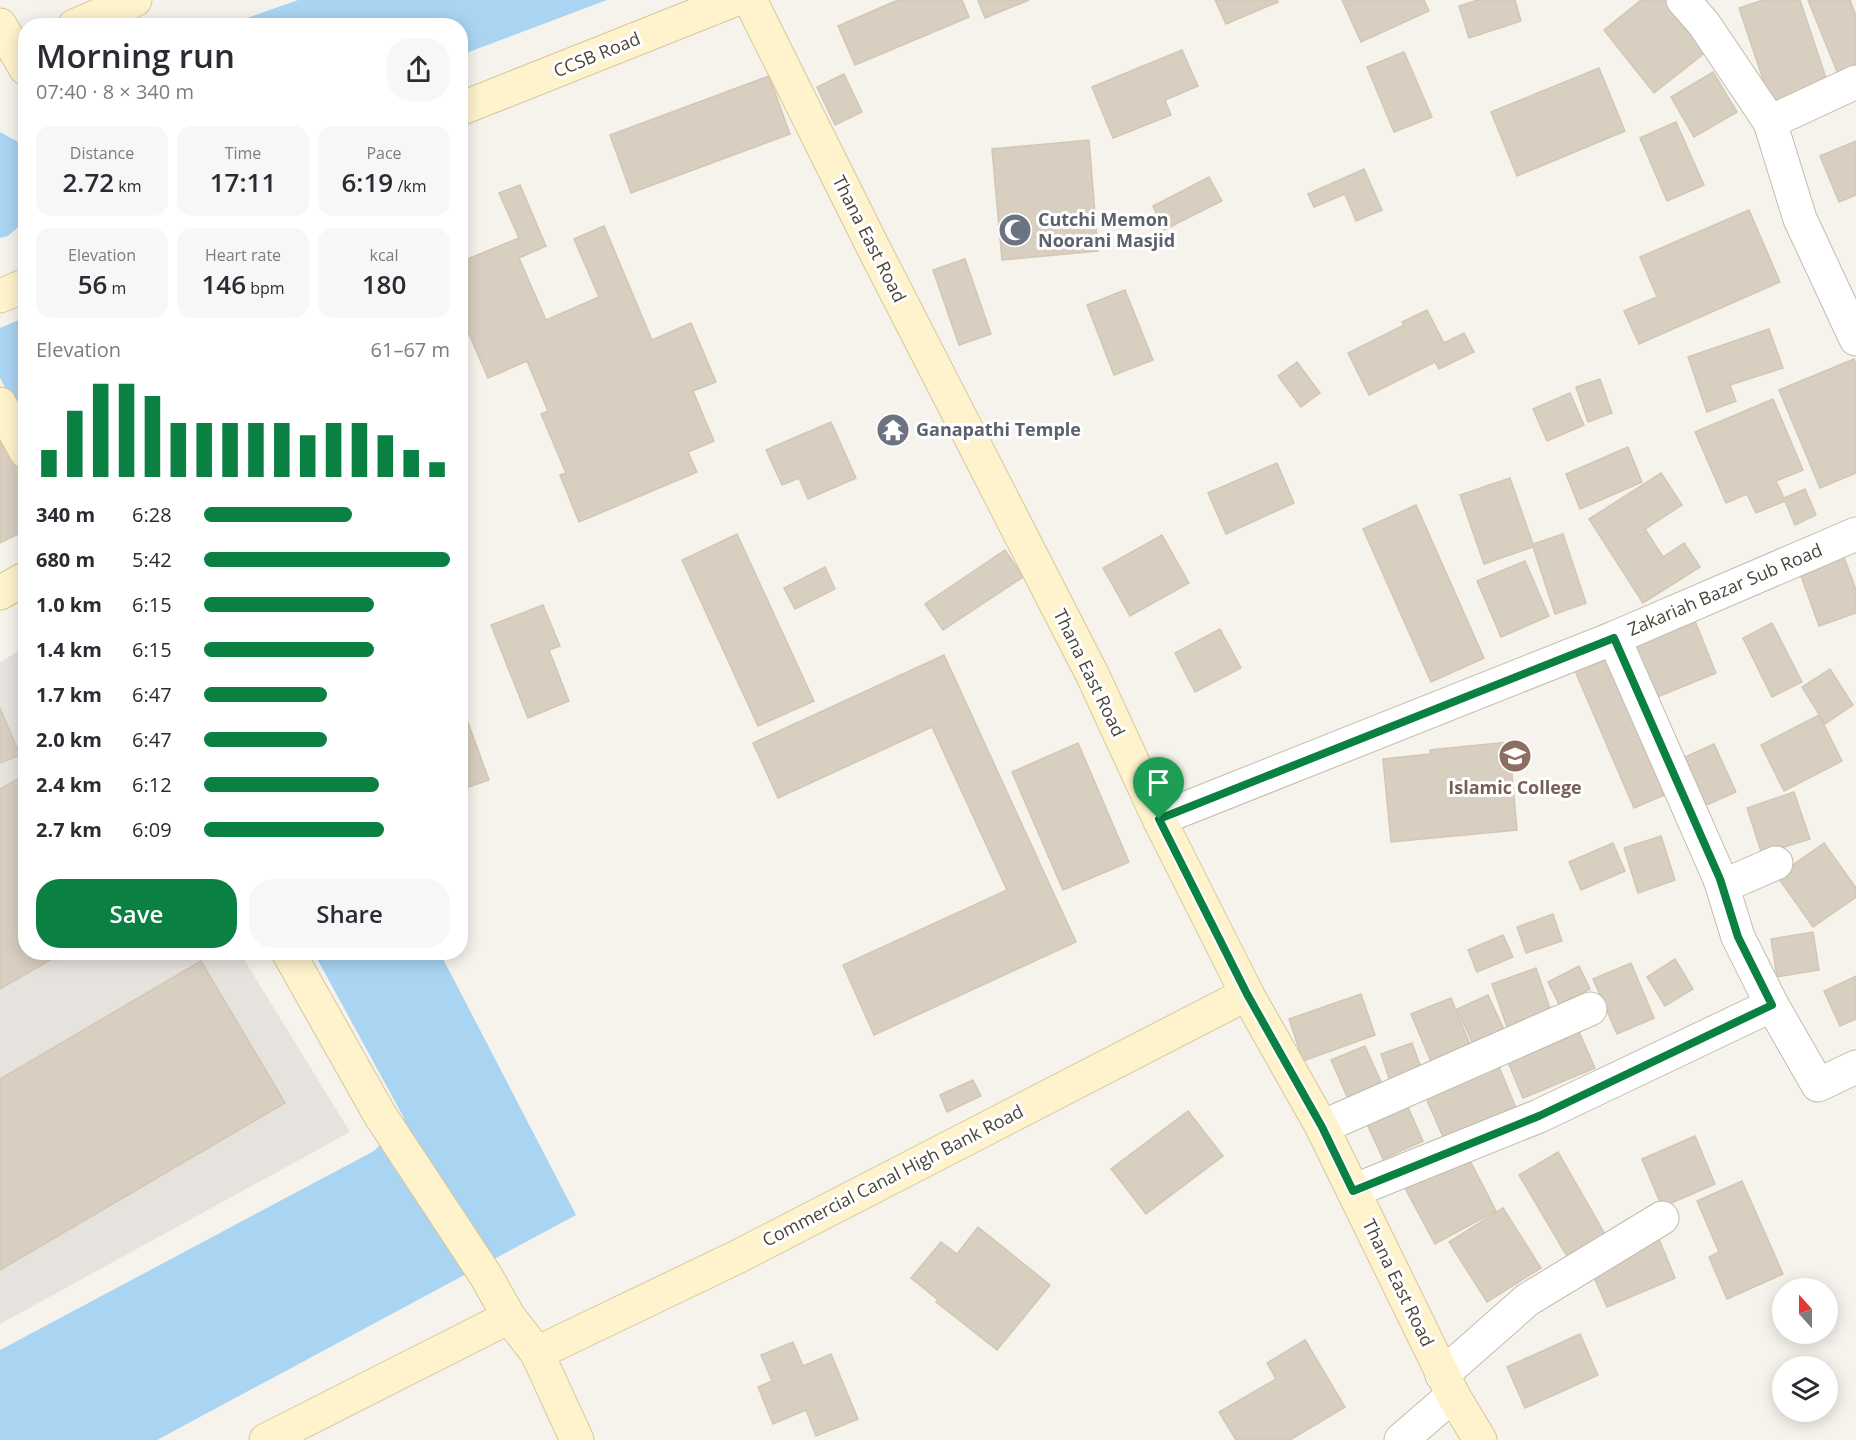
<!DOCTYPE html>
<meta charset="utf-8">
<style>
body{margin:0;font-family:"Open Sans",sans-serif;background:#f7f7f7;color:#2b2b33;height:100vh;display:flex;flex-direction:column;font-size:22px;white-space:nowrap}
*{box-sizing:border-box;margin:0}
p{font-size:20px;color:#7c7c81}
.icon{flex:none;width:33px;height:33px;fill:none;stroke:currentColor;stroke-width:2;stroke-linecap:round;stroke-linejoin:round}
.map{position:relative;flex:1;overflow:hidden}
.side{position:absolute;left:18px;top:18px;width:450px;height:942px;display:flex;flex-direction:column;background:#fff;border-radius:24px;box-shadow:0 3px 15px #0003}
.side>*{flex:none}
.needle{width:39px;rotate:339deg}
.fabs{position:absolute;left:1772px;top:1278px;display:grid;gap:12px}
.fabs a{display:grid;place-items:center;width:66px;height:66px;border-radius:50%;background:#fff;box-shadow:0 3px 15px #0003;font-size:30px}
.pin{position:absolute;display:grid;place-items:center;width:51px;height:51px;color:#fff;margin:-62px -26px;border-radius:50% 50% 50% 0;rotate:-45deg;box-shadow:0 0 6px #0007}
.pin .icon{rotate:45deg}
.round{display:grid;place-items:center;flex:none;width:63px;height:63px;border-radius:24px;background:#f7f7f7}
.overview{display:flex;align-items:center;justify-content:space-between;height:102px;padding:0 18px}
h1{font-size:33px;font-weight:600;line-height:45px}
.stats{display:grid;grid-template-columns:repeat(3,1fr);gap:9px;height:102px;padding:6px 18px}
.stats div{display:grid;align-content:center;border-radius:15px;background:#f7f7f7;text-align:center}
.stats b{font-size:26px;font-weight:600}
.stats small{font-size:16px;font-weight:400}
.stats p{font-size:16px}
.chart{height:168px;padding:12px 18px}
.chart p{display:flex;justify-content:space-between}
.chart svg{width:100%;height:108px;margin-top:6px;stroke:#0b8043;stroke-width:6}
.button{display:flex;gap:12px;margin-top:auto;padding:12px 18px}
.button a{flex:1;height:69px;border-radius:24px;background:#0b8043;color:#fff;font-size:24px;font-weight:600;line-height:69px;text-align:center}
.button a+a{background:#f7f7f7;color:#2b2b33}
ul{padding:0 18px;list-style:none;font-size:20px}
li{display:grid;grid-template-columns:96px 72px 1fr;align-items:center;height:45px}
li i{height:15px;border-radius:8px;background:#0b8043}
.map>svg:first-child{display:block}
</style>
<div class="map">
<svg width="1856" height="1440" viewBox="0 0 1856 1440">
<rect width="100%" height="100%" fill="#f6f3ec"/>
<polygon fill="#e6e2dd" points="25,647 26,952 240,953 350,1132 0,1324 0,662"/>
<g fill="#a9d4f2">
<polygon points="298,0 607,0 461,55 460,26 227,25"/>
<polygon points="25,100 25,425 0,378 0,111"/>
<polygon points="314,953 440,953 576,1215 157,1440 0,1440 0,1350 374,1151 404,1118"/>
</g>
<g fill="#f6f3ec">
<polygon points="26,97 26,149 25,149 20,143 0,132 0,107"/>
<polygon points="25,221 26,317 0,328 0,238 8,236"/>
</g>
<g fill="#d8cfc1" stroke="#d3c7b4" stroke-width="1.5">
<polygon points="898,0 962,0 969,17 855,65 838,26"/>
<polygon points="978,0 1029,0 985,18"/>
<polygon points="1215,0 1277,0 1278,2 1226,24"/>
<polygon points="1342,0 1424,0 1429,11 1361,42"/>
<polygon points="1478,0 1515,0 1521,21 1469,38 1459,6"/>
<polygon points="1641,0 1673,0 1711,48 1654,93 1604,30"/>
<polygon points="1763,0 1800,0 1828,84 1771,103 1739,8"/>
<polygon points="1808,0 1850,0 1856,16 1856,67 1838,74"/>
<polygon points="1182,50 1198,86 1165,100 1171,115 1113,138 1092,87"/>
<polygon points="1404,52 1432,117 1394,132 1367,67"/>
<polygon points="1599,68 1625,131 1517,176 1491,112"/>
<polygon points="1713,72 1737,112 1694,137 1671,97"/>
<polygon points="844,74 862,112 835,125 817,87"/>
<polygon points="769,76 790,134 631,193 610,135"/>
<polygon points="1676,122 1704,185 1667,201 1640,138"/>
<polygon points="1089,140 1098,251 1002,260 992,149"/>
<polygon points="1856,141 1856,195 1839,202 1820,156"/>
<polygon points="1364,169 1382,210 1356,221 1345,194 1314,207 1308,194"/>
<polygon points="1209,177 1222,201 1164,230 1153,206"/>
<polygon points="520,185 546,246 519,258 546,320 599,297 574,239 604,226 652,340 691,323 716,382 693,391 714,441 688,452 697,472 579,522 560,475 566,473 541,414 548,411 527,361 488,378 460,313 460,262 519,238 499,193"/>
<polygon points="1749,210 1780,282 1639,344 1624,311 1657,297 1640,257"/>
<polygon points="965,259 991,334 959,345 933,270"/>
<polygon points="1125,290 1153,360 1114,375 1087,305"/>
<polygon points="1427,310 1444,343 1464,333 1474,352 1439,369 1435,362 1369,395 1348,353 1404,325 1402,322"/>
<polygon points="1769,329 1783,368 1730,385 1736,401 1707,412 1688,357"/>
<polygon points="1854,359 1856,364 1856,473 1820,488 1779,390"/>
<polygon points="1297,362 1320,393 1301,407 1278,376"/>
<polygon points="1600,379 1612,413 1588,422 1576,387"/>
<polygon points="1570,393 1584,425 1547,441 1533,409"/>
<polygon points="1773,399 1803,470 1776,481 1784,498 1805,489 1816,515 1795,525 1785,501 1756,513 1747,494 1726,503 1695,432"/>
<polygon points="831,422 856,478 808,499 799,478 782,485 766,450"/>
<polygon points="0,431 26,481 26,530 0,543"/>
<polygon points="1628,447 1642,482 1580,509 1566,474"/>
<polygon points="1277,463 1294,503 1226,534 1208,493"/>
<polygon points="1661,473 1682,505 1645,529 1663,557 1684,543 1700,567 1643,603 1589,519"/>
<polygon points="1510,478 1533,544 1563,534 1586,603 1555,614 1533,547 1484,564 1460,495"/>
<polygon points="1416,505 1484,658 1431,682 1363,529"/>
<polygon points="737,534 814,701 758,726 682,560"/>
<polygon points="1162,535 1189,583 1130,616 1103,568"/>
<polygon points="1840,546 1856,590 1856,613 1819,626 1796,562"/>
<polygon points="1005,550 1023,577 943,630 925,604"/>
<polygon points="1525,561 1549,616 1501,637 1477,581"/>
<polygon points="825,567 835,589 795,609 784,588"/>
<polygon points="543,605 560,646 549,650 569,701 528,718 491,625"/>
<polygon points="1693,616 1716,673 1645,702 1622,645"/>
<polygon points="1772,623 1802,682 1772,697 1743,638"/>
<polygon points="1220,629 1241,668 1195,692 1175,653"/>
<polygon points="1617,653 1676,790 1634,808 1575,671"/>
<polygon points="944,655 1076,942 874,1035 843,965 1007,890 932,727 778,798 753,743"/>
<polygon points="1830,669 1853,705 1825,724 1802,687"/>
<polygon points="460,701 489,780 460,790"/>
<polygon points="0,708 20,755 0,763"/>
<polygon points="1819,715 1842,761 1784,791 1761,745"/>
<polygon points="1509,742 1517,830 1391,842 1383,759 1430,754 1430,750"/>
<polygon points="1078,743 1129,862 1063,890 1012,772"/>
<polygon points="1714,744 1736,792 1704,806 1683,758"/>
<polygon points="26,774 26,952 64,952 0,989 0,789"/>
<polygon points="1794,792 1810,839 1762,854 1747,808"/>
<polygon points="1661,836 1675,880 1638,893 1624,848"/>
<polygon points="1613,843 1625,871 1581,890 1569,862"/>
<polygon points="1824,843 1856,888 1856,897 1813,927 1777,876"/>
<polygon points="1553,914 1562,941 1526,953 1517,927"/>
<polygon points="1813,932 1819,970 1777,977 1771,939"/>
<polygon points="1503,935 1513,957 1477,972 1468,950"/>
<polygon points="1675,959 1693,989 1665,1006 1647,977"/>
<polygon points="201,961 285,1103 0,1270 0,1079"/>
<polygon points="1631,963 1654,1018 1617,1034 1593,979"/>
<polygon points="1579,966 1590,989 1559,1004 1548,982"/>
<polygon points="1536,968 1552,1014 1508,1030 1492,984"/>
<polygon points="1856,976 1856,1019 1840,1026 1824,991"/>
<polygon points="1361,994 1375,1035 1303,1061 1289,1019"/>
<polygon points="1488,995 1505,1032 1474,1046 1457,1009"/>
<polygon points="1451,998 1471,1047 1432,1064 1411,1014"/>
<polygon points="1576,1025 1595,1068 1523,1098 1505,1055"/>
<polygon points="1412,1043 1424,1076 1392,1087 1381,1054"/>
<polygon points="1365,1046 1386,1093 1352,1108 1331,1060"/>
<polygon points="1495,1057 1516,1108 1444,1139 1422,1089"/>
<polygon points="973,1080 981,1096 947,1112 940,1095"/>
<polygon points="1403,1096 1423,1141 1383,1159 1363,1115"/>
<polygon points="1188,1111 1223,1156 1146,1214 1111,1169"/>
<polygon points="1695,1136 1715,1184 1662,1207 1642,1159"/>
<polygon points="1558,1152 1609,1241 1571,1263 1519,1175"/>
<polygon points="1467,1155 1496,1211 1435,1244 1405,1188"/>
<polygon points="1742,1181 1783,1274 1727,1299 1709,1257 1719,1252 1697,1201"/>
<polygon points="1503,1208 1541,1268 1487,1302 1449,1242"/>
<polygon points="978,1227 1050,1285 997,1350 936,1302 938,1300 911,1278 941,1242 957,1254"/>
<polygon points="1659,1239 1675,1278 1607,1307 1590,1268"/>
<polygon points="1580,1334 1598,1375 1525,1408 1507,1367"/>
<polygon points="1305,1340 1345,1407 1290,1440 1236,1440 1219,1412 1276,1379 1267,1363"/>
<polygon points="793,1342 803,1366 831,1354 858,1419 816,1436 806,1410 773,1424 758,1387 772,1381 761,1355"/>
</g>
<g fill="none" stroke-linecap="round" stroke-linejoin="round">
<g stroke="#c2bbae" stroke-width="35">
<g id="street">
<polyline points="1683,0 1704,24 1770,122 1800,219 1856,339"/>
<polyline points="1770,122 1856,82"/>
<polyline points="1614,638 1720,879 1730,883 1776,863"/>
<polyline points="1159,819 1614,638 1856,534"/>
<polyline points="1720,879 1738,937 1772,1005"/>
<polyline points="1322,1127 1590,1009"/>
<polyline points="1353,1191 1539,1116 1772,1005 1818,1085 1856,1067"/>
<polyline points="1442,1375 1527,1300 1662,1218"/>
<polyline points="1401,1440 1453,1395"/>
</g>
</g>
<g stroke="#d6c79b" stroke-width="35">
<g id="secondary">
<polyline points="750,0 873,247 1093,676 1159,819 1247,994 1322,1127 1453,1395 1480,1440"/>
<polyline points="0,25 26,69"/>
<polyline points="74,26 135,0"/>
<polyline points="460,109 734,0"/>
<polyline points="0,296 26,285"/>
<polyline points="0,404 26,452"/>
<polyline points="0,593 26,578"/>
<polyline points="288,952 380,1115 486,1276 509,1317 537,1353 577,1440"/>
<polyline points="537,1353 737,1257 1247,994"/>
<polyline points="266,1440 509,1317"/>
</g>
</g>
<use href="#street" stroke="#fff" stroke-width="33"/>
<use href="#secondary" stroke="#fff3cd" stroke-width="33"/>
</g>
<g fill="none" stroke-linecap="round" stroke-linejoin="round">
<g stroke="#fff" stroke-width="12">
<polygon id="route" points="1614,638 1720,879 1738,937 1772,1005 1539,1116 1353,1191 1322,1127 1247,994 1159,819"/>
</g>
<use href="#route" stroke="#0b8043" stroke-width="8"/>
</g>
<defs>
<g id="mosque-disc" transform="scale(1.725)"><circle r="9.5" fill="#6b7280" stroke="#fff"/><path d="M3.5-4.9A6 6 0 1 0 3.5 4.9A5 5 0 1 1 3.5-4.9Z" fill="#fff"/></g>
<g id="temple-disc" transform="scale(1.725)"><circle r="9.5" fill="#6b7280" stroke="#fff"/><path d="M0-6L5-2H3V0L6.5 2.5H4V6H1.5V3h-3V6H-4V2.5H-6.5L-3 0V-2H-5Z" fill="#fff"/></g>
<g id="university-disc" transform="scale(1.725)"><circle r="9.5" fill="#8d6e63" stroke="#fff"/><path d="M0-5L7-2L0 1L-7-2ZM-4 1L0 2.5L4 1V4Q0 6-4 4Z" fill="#fff"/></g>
</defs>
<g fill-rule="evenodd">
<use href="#mosque-disc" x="1015" y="230"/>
<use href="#temple-disc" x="893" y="430"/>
<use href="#university-disc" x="1515" y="756"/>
</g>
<g text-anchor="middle" stroke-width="6" stroke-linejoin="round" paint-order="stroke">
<g font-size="18" fill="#4b4439" stroke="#fff">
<text transform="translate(597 55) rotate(-22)" y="6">CCSB Road</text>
<text transform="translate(869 239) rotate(63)" y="6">Thana East Road</text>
<text transform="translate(1725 590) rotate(-23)" y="6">Zakariah Bazar Sub Road</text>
<text transform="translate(1089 673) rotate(64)" y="6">Thana East Road</text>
<text transform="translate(893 1176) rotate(-27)" y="6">Commercial Canal High Bank Road</text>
<text transform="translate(1398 1283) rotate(64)" y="6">Thana East Road</text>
</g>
<g font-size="18" font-weight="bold" fill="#5b616d" stroke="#fff" text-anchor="start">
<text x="1038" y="226">Cutchi Memon<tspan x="1038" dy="21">Noorani Masjid</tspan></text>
<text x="916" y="436">Ganapathi Temple</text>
</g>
<g font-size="18" font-weight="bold" fill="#785e54" stroke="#fff">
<text x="1515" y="794">Islamic College</text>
</g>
</g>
</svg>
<div class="fabs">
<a><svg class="needle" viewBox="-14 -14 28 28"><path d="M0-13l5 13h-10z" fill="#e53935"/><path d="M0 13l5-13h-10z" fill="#7c7c81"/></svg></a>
<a><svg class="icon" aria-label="layers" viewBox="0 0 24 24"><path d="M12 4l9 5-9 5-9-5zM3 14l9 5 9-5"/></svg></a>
</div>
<div class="pin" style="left:1159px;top:819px;background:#1e9e55"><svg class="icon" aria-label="arrive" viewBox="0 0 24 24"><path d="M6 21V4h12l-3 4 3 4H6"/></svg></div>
<section class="side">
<div class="overview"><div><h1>Morning run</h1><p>07:40 · 8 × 340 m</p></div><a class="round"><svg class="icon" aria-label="share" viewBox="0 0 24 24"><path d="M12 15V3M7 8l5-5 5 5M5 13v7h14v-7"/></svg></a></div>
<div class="stats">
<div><p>Distance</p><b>2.72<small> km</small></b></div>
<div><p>Time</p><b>17:11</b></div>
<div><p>Pace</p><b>6:19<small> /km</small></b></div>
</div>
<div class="stats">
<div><p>Elevation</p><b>56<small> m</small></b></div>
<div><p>Heart rate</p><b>146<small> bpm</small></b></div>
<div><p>kcal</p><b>180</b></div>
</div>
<div class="chart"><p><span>Elevation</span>61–67 m</p>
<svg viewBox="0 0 160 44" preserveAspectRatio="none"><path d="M5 44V33M15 44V17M25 44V6M35 44V6M45 44V11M55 44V22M65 44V22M75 44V22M85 44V22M95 44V22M105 44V27M115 44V22M125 44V22M135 44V27M145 44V33M155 44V38"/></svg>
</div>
<ul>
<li><b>340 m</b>6:28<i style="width:60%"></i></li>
<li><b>680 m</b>5:42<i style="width:100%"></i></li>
<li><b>1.0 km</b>6:15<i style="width:69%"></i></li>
<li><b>1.4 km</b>6:15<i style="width:69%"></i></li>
<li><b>1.7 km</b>6:47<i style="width:50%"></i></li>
<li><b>2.0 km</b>6:47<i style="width:50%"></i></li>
<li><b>2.4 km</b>6:12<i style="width:71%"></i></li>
<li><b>2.7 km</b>6:09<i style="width:73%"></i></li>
</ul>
<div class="button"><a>Save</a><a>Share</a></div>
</section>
</div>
